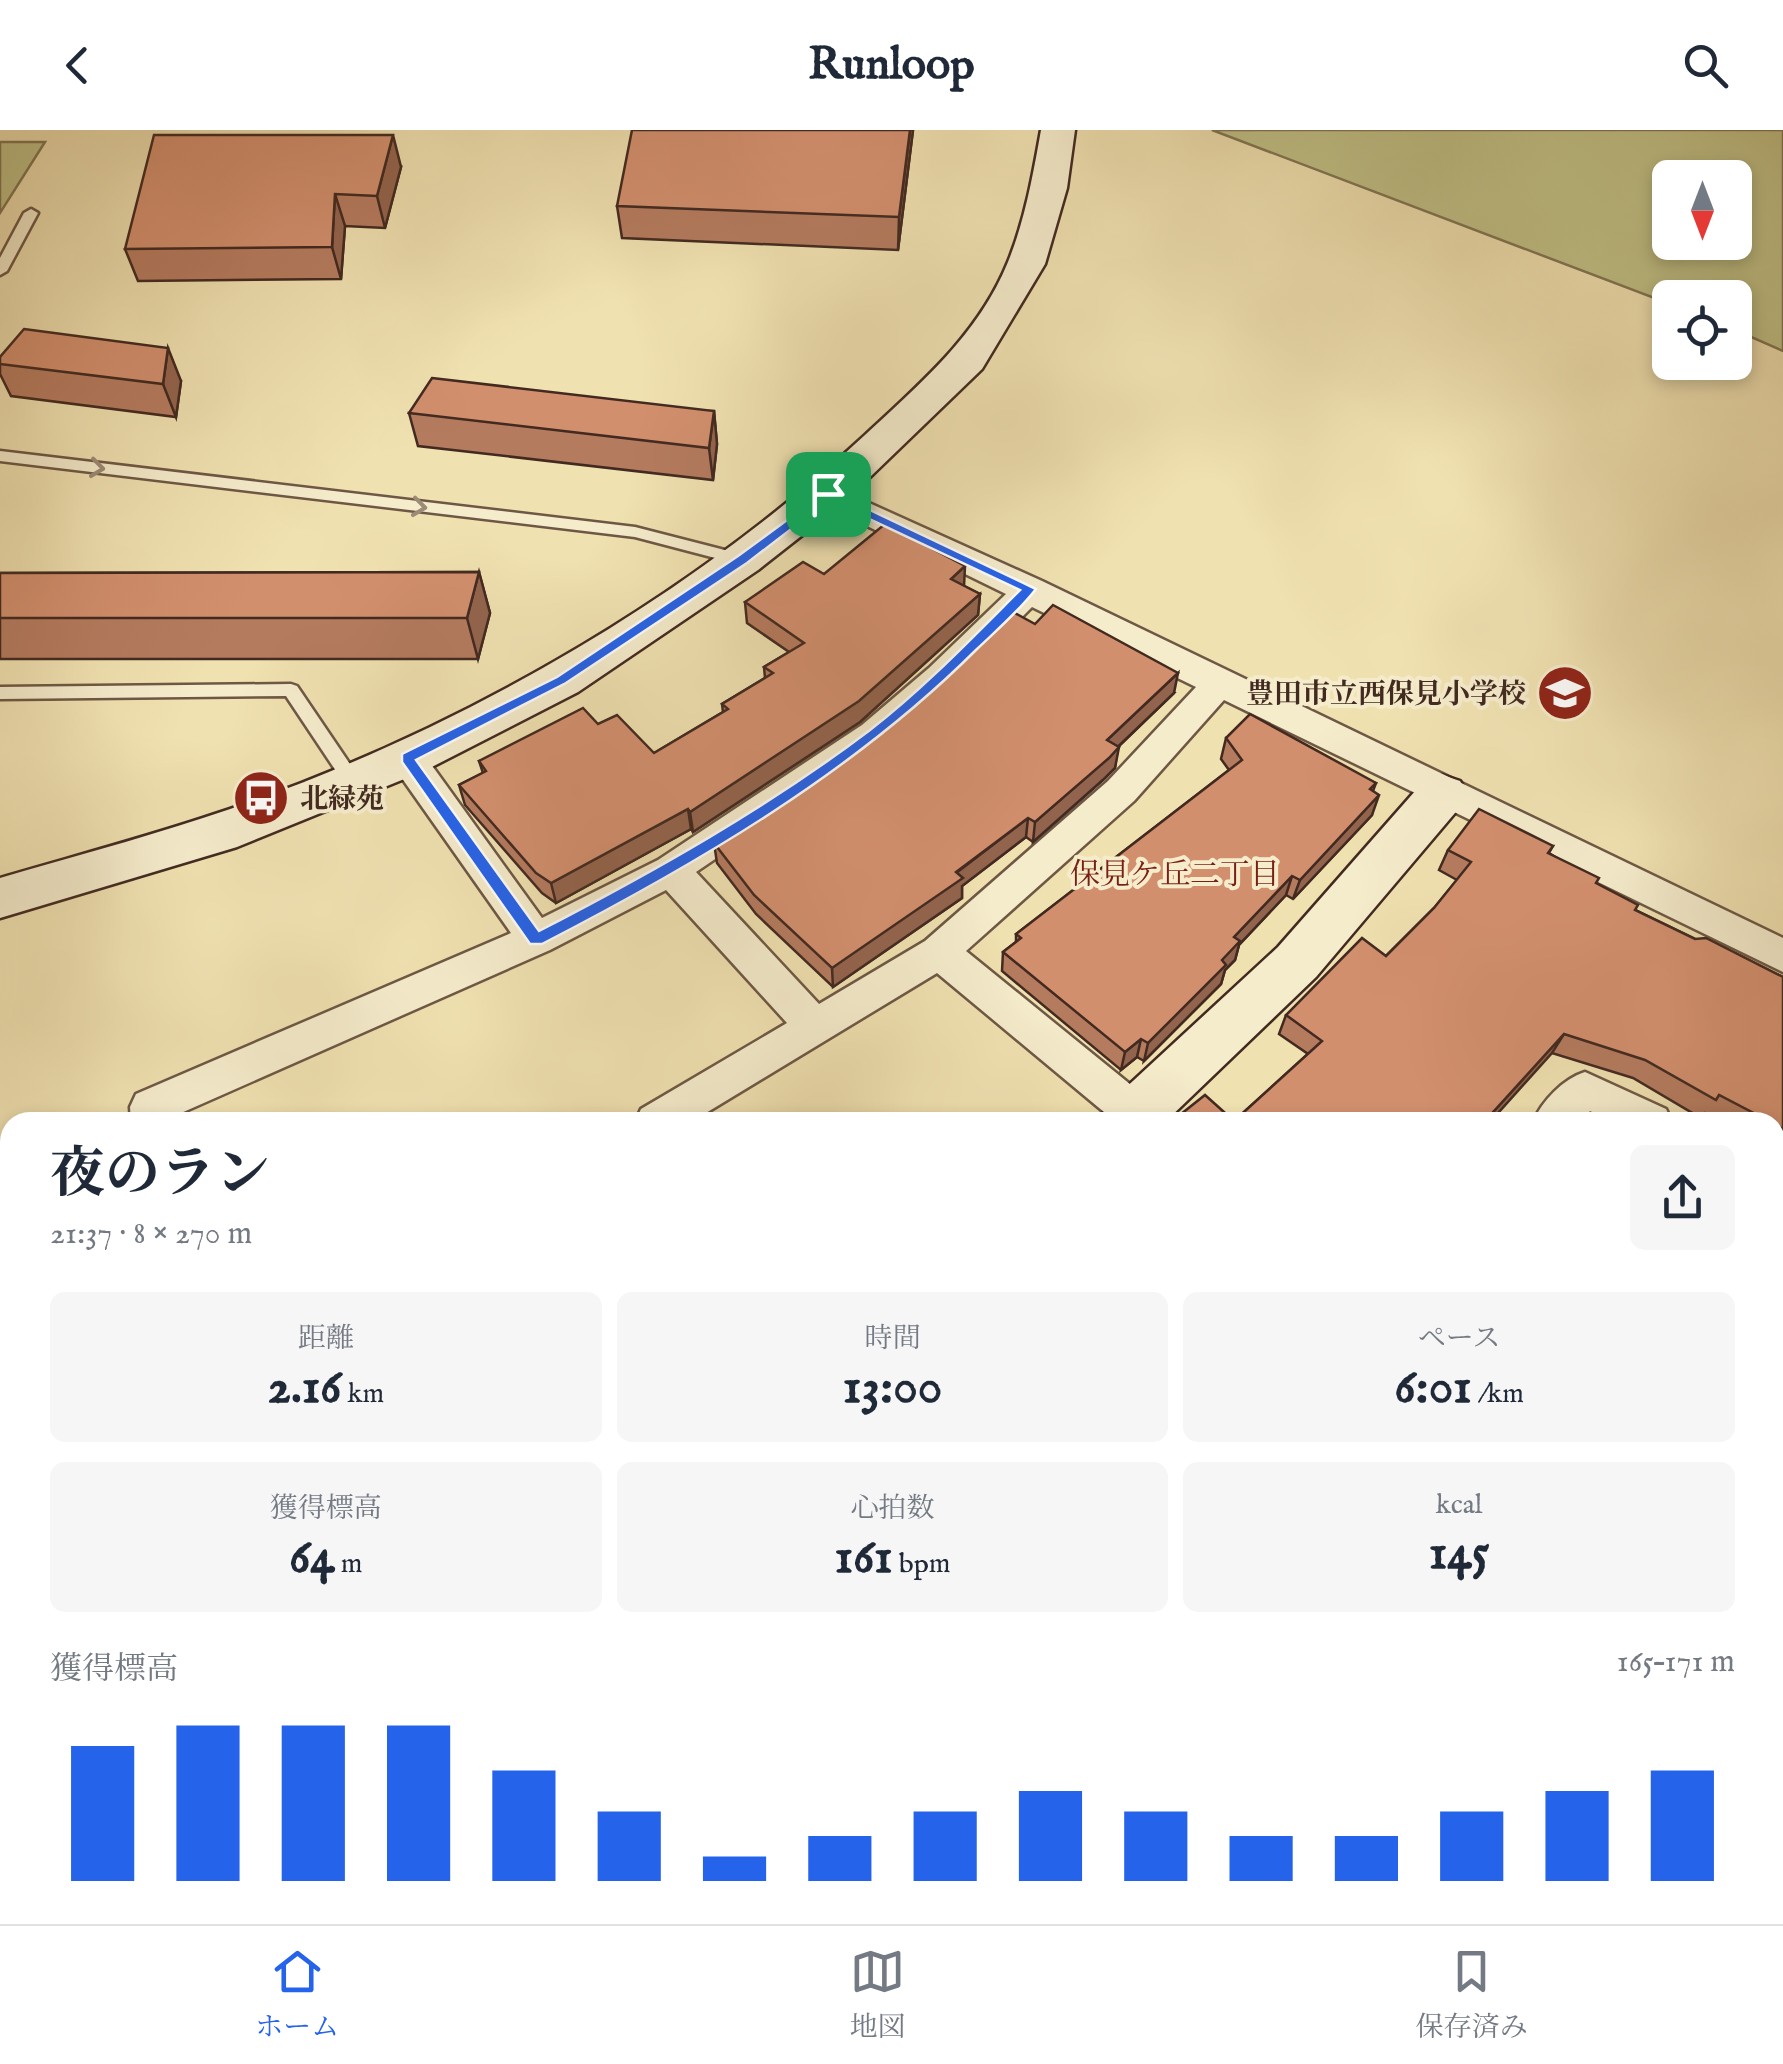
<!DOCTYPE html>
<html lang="ja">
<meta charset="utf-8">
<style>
body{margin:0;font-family:"IM FELL English","Noto Serif JP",serif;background:#f6f6f7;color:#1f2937;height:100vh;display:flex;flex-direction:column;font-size:38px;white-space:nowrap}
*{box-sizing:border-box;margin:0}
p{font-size:32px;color:#747a83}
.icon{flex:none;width:55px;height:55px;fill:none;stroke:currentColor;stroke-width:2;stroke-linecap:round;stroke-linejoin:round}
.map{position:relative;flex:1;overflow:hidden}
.details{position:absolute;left:0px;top:982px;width:1785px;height:812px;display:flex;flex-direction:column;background:#fff;border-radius:30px 30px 0 0;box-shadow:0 5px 15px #0003}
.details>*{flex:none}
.needle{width:65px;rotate:180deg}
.controls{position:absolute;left:1652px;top:30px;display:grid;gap:20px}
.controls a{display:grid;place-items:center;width:100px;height:100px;border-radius:15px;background:#fff;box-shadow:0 5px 15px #0003;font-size:50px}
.pin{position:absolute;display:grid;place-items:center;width:85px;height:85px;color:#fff;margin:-42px;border-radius:20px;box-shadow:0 5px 15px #0006}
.round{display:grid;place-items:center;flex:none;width:105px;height:105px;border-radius:15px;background:#f6f6f7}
.overview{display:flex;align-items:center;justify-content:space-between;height:170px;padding:0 50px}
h1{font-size:55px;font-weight:700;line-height:75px}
.stats{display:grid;grid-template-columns:repeat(3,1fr);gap:15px;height:170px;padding:10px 50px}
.stats div{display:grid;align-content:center;border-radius:15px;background:#f6f6f7;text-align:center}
.stats b{font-size:50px;font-weight:700}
.stats small{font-size:28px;font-weight:400}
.stats p{font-size:28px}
.chart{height:280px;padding:20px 50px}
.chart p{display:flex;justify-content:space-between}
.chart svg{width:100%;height:180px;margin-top:10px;stroke:#2563eb;stroke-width:6}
header{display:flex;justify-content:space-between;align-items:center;height:130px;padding:0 50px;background:#fff;font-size:45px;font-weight:700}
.tabs{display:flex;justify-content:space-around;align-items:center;height:140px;border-top:2px solid #e0e1e3;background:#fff;font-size:28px;color:#747a83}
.tabs a{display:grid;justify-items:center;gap:5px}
.tabs .current{color:#2563eb}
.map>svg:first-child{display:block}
</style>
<header><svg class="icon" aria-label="back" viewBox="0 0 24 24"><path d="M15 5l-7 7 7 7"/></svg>Runloop<svg class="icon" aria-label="search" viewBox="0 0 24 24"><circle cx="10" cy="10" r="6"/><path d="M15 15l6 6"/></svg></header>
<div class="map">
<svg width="1783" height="1794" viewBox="0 0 1783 1794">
<rect width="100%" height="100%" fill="#f0e1b1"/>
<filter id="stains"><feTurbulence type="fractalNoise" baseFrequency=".002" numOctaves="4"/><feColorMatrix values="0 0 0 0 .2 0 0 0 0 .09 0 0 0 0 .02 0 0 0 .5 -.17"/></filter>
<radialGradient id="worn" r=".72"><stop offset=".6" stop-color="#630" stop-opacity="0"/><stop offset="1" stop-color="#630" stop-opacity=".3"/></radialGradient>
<g fill="#c0c187" stroke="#817654" stroke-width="2.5" fill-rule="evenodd">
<path d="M1212 0H1783V221L1735 200V168H1670V174ZM1670 48H1735V112H1670Z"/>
<polygon points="0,12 45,12 0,83"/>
<polygon points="1315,1785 1646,1785 1648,1794 1306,1794"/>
</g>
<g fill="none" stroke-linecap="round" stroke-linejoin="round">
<g stroke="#6e5845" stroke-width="5">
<g id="lane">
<polygon points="31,79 38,83 7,141 0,145 0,128 24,83"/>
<polygon points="0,321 635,397 748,426 750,430 742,435 635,407 0,331"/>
<polygon points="291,554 297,556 358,646 361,651 358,656 346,656 286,566 0,569 0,557"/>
</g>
</g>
<g stroke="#6e5845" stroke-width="5">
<g id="street">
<path d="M827 354 1042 451 1783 808V842L1224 570 1134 671 966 821 1152 972 1158 985 1154 992H1116L937 843 691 992H635L641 979 787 893 666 760 550 820 172 987 173 992H131L130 977 136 964 511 803 394 637 389 628 394 619 407 615 420 619 542 788 658 730 862 595 929 538 1006 464 816 371 811 364 816 357ZM1032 477 1196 557 1108 651 925 811 819 874 696 742 886 613 953 556Z"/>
<path d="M1585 942 1666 979 1672 992H1612L1590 981 1580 992H1533C1542 971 1563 949 1585 942Z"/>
<polygon points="1775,1038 1783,1041 1783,1080 1775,1077"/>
<polygon points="1783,1185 1783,1237 1775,1240 1775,1188"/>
<polygon points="490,1785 556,1785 553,1794 487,1794"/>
<polygon points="982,1785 1038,1785 1041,1794 985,1794"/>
<polygon points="1194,1785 1255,1785 1252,1794 1191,1794"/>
</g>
</g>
<g stroke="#422a21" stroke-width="5">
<g id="secondary">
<path d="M1041 0H1075L1067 58 1045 134 982 239 842 374 758 440 578 562 424 641 237 717 0 788V748C68 728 136 710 203 688 442 611 681 475 865 305 920 254 979 204 1008 132 1025 90 1033 45 1041 0Z"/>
<polygon points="1442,645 1460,651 1467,664 1460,677 1316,847 1165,992 1099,992 1107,975 1278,817 1424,651"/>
<polygon points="10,1568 10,1640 0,1644 0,1572"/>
</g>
</g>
<use href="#lane" fill="#f5eccc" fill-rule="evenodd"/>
<use href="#street" fill="#f5eccc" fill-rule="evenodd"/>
<use href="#secondary" fill="#f5eccc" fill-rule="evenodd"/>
</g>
<g fill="#b57b5f" stroke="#422a21" stroke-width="2.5">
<polygon points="913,0 898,120 622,108 617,76"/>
<polygon points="401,37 385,98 345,96 341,149 138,151 125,119"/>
<polygon points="0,227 181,251 176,287 11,266 0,244"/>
<polygon points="714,281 717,314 713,350 418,316 409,283"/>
<polygon points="479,442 490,483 478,529 0,529 0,443"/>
<polygon points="824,444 964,456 980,464 978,485 860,592 693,702 691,699 556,773 542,763 465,675 459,655 483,643 479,631 598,594 654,623 723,582 722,574 765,548 764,537 789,522 747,493 745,472"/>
<polygon points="957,538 1174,563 1118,617 1115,638 1105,648 1033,712 1026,707 962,756 962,768 833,857 756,784 717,733 714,713 888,595"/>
<polygon points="1226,608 1376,653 1373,661 1372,685 1293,769 1286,765 1239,815 1235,830 1225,840 1221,854 1144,931 1137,927 1121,940 1002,841 1003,822 1016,812 1016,804 1229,640 1221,629"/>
<polygon points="1553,716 1549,723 1596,753 1635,780 1695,809 1783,847 1783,1025 1775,1021 1775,992 1723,992 1705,983 1701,988 1633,948 1552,923 1234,991 1308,924 1279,904 1286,885 1386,826 1434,778 1457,750 1439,740 1448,720"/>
</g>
<g fill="#93644d" stroke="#422a21" stroke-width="2.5">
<polygon points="910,0 913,0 898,120 899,87"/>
<polygon points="393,5 401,37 385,98 377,66"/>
<polygon points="335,64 345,96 341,149 332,117"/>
<polygon points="168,218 181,251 176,287 163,254"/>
<polygon points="714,281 717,314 713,350 709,318"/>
<polygon points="965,436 964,457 951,449"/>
<polygon points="479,442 490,483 478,529 467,488"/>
<polygon points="980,464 978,485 860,592 693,702 690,682"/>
<polygon points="1178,543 1174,563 1104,630 1107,610"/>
<polygon points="1119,617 1115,638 1105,648 1033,712 1035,692"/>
<polygon points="1379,665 1372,685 1293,769 1300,750"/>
<polygon points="688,679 691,699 556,773 551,753"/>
<polygon points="1028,688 1026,707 962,756 962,768 833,857 832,838"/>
<polygon points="1292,746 1286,765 1239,815 1235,830 1225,840 1221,854 1144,931 1148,913 1222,830 1234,807"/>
<polygon points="1564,904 1552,923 1490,992 1484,992"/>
<polygon points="1141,909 1137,927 1121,940 1125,922"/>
</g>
<g fill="#d28f6e" stroke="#422a21" stroke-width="2.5">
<polygon points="632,0 910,0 899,87 617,76"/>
<polygon points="154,5 393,5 377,66 335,64 332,117 125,119"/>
<polygon points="24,199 168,218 163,254 0,234 0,227"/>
<polygon points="432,248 714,281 709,318 409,283"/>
<polygon points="885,394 965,436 951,449 980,464 859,571 690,682 688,679 551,753 536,743 459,655 486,641 479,631 583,578 598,594 617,585 654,623 728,579 722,574 773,543 764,537 804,513 745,472 803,432 824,444"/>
<polygon points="479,442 467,488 0,488 0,443"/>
<polygon points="1053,475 1178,543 1107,610 1119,617 1109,628 1035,692 1028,688 956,742 963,748 832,838 754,765 714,713 888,595 957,538 1013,482 1035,494"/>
<polygon points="1250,584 1376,653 1370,659 1379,665 1300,750 1292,746 1234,807 1240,811 1222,830 1226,835 1148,913 1141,909 1125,922 1003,822 1021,808 1016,804 1242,630 1226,608"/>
<polygon points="1479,679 1553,716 1548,723 1599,748 1596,753 1638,775 1635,780 1695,809 1706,808 1783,847 1783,999 1775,995 1775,992 1771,992 1719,965 1716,970 1645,930 1564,904 1484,992 1171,992 1205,965 1234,991 1322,911 1286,885 1362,808 1386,826 1434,778 1471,732 1448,720"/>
</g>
<defs><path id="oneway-chevron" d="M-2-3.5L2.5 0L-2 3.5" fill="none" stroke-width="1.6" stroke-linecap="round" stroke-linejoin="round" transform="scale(2.5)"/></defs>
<g stroke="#9c8b76">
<use href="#oneway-chevron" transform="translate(97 338) rotate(7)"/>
<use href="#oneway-chevron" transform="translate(419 377) rotate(7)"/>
</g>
<path fill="#2563eb" stroke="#fff" stroke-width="2.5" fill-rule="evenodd" d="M828 360 1036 459C1019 481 997 500 977 519 853 643 697 734 542 814H530L402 632V624L557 547 738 426ZM829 370 1020 460C972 508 924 558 870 600 767 678 653 742 539 801L416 630 566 553 747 433Z"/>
<defs>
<g id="school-disc" transform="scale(2.875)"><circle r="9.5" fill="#8f2418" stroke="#f5eccc"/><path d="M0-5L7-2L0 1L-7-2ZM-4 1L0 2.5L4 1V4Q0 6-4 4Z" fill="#fff"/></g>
<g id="bus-disc" transform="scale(2.875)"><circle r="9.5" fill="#8f2418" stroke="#f5eccc"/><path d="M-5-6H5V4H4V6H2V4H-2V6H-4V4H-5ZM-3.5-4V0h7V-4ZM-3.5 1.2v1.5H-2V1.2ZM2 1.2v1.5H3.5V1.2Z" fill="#fff"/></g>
</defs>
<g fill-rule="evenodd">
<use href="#school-disc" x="1565" y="563"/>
<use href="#bus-disc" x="261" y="668"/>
</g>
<g text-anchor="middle" stroke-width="8" stroke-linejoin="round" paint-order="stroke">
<g font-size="28" font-weight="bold" fill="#422a21" stroke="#f5eccc" text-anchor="end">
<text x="1526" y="573">豊田市立西保見小学校</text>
<text x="300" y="678" text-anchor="start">北緑苑</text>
</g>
<g font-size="30" fill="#7a1f14" stroke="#f5eccc">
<text x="1175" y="754">保見ケ丘二丁目</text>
</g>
</g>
<rect width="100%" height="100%" filter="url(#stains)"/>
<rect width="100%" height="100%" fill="url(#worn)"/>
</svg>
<div class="controls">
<a><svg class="needle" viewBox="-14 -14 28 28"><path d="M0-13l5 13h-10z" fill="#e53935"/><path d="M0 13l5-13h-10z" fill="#747a83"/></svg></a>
<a><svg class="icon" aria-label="locate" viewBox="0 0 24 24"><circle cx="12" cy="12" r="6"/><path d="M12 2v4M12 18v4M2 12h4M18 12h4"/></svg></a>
</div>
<div class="pin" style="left:828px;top:364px;background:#1e9e55"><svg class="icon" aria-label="arrive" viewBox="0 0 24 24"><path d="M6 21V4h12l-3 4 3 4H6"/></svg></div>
<section class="details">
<div class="overview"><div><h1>夜のラン</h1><p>21:37 · 8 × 270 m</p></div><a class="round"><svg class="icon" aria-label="share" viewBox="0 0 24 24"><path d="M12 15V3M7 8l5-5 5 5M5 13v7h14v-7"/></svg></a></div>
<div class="stats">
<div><p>距離</p><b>2.16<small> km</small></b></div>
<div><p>時間</p><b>13:00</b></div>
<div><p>ペース</p><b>6:01<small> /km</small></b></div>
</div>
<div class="stats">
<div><p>獲得標高</p><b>64<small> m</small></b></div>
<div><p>心拍数</p><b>161<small> bpm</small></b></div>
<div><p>kcal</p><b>145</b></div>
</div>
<div class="chart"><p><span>獲得標高</span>165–171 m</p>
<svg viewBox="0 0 160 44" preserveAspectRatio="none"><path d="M5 44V11M15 44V6M25 44V6M35 44V6M45 44V17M55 44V27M65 44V38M75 44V33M85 44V27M95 44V22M105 44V27M115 44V33M125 44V33M135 44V27M145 44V22M155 44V17"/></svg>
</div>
</section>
</div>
<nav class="tabs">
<a class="current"><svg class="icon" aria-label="home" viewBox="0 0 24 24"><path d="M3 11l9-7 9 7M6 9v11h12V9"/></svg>ホーム</a>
<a><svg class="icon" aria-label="map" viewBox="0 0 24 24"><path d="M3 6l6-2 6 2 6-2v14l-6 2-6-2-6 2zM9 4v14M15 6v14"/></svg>地図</a>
<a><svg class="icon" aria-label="saved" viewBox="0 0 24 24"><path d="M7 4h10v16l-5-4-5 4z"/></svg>保存済み</a>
</nav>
